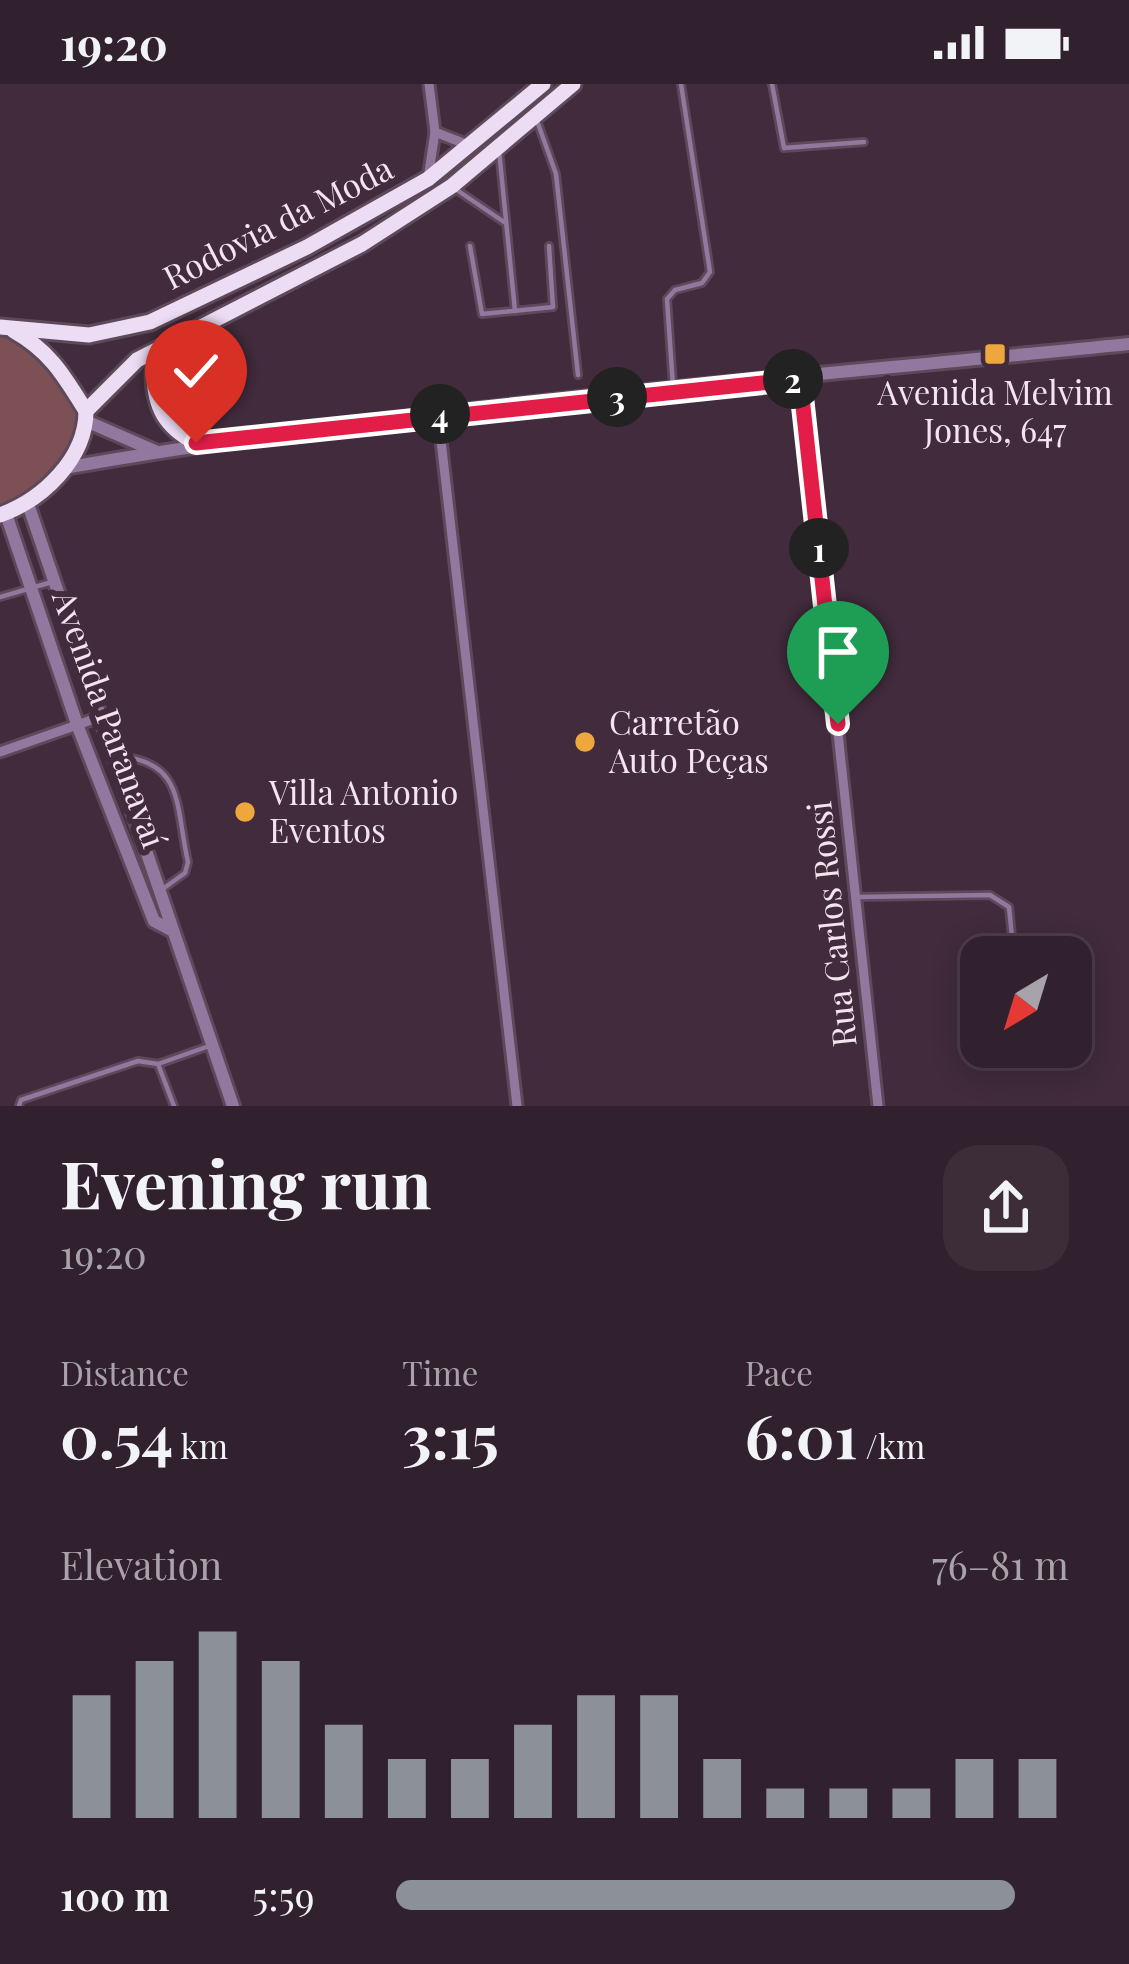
<!DOCTYPE html>
<meta charset="utf-8">
<style>
body{margin:0;font-family:"Playfair Display",serif;background:#3d2d39;color:#f1f3f6;height:100vh;display:flex;flex-direction:column;font-size:45px;white-space:nowrap}
*{box-sizing:border-box;margin:0}
p{font-size:39px;color:#a8a3aa}
.icon{flex:none;width:66px;height:66px;fill:none;stroke:currentColor;stroke-width:2;stroke-linecap:round;stroke-linejoin:round}
.map{position:relative;height:1022px;overflow:hidden}
.details{display:flex;flex-direction:column;background:#31202d;flex:1}
.details>*{flex:none}
.needle{width:78px;rotate:218deg}
.buttons{position:absolute;left:960px;top:852px;display:grid;gap:24px}
.buttons a{display:grid;place-items:center;width:132px;height:132px;border-radius:24px;background:#31202d;box-shadow:0 6px 30px #0003,0 0 0 3px #4c3e49;font-size:60px}
.pin{position:absolute;display:grid;place-items:center;width:102px;height:102px;color:#fff;margin:-123px -51px;border-radius:50% 50% 50% 0;rotate:-45deg;box-shadow:0 0 12px #0007}
.pin .icon{rotate:45deg}
.km{position:absolute;width:60px;height:60px;margin:-30px;border-radius:50%;background:#222;color:#fff;font-size:33px;line-height:60px;text-align:center}
.round{display:grid;place-items:center;flex:none;width:126px;height:126px;border-radius:36px;background:#3d2d39}
.overview{display:flex;align-items:center;justify-content:space-between;height:204px;padding:0 60px}
h1{font-size:66px;font-weight:700;line-height:90px}
.metrics{display:grid;grid-template-columns:repeat(3,1fr);gap:18px;height:204px;padding:12px 60px}
.metrics div{display:grid;align-content:center}
.metrics b{font-size:60px;font-weight:700}
.metrics small{font-size:33px;font-weight:400}
.metrics p{font-size:33px}
.chart{height:336px;padding:24px 60px}
.chart p{display:flex;justify-content:space-between}
.chart svg{width:100%;height:216px;margin-top:12px;stroke:#8c9099;stroke-width:6}
ul{padding:0 60px;list-style:none;font-size:39px}
li{display:grid;grid-template-columns:192px 144px 1fr;align-items:center;height:90px}
li i{height:30px;border-radius:15px;background:#8c9099}
.status{display:flex;justify-content:space-between;align-items:center;height:84px;padding:0 60px;background:#31202d;direction:ltr}
.status svg{height:33px;fill:currentColor}
.map>svg:first-child{display:block}
</style>
<div class="status"><b>19:20</b><svg viewBox="0 0 49 12"><path d="M0 12V9h3v3zM5 12V6h3v6zM10 12V3h3v9zM15 12V0h3v12zM26 1h20v11H26zM47 4h2v5h-2z"/></svg></div>
<div class="map">
<svg width="1129" height="1022" viewBox="0 0 1129 1022">
<rect width="100%" height="100%" fill="#412b3c"/>
<polygon fill="#7c5054" points="0,243 40,262 86,327 64,384 0,431"/>
<g fill="none" stroke-linecap="round" stroke-linejoin="round">
<g stroke="#5d4959" stroke-width="10">
<g id="service">
<polyline points="772,0 784,64 864,58"/>
<polyline points="536,34 556,90 578,291"/>
<polyline points="499,66 515,227"/>
<polyline points="454,104 504,138"/>
<polyline points="470,162 482,230 553,223 549,162"/>
<polyline points="673,302 667,215 675,206 702,199 710,188 681,0"/>
<polyline points="0,513 52,498"/>
<path d="M115 672C185 676 175 721 188 778L185 789 164 804"/>
<polyline points="856,813 990,811 1009,823 1014,873"/>
<polyline points="1024,963 1025,972"/>
<polyline points="158,980 174,1022"/>
<polyline points="19,1022 21,1016 138,977 158,980 212,961"/>
</g>
</g>
<g stroke="#5d4959" stroke-width="15">
<g id="minor">
<polyline points="435,48 468,61"/>
<polyline points="428,95 435,48 429,0"/>
<polyline points="800,295 878,1022"/>
<polyline points="438,330 517,1022"/>
<polyline points="0,668 97,634"/>
</g>
</g>
<g stroke="#5d4959" stroke-width="18">
<g id="tertiary">
<polyline points="86,337 155,367"/>
<path d="M64 384C416 322 774 296 1129 260"/>
<polyline points="28,420 233,1022"/>
<polyline points="6,430 78,643 154,837 173,847"/>
</g>
</g>
<g stroke="#5d4959" stroke-width="21">
<g id="trunk">
<polyline points="0,243 89,251 150,238 307,163 428,95 543,0"/>
<path d="M14 247C51 268 64 292 86 327"/>
<path d="M181 259 154 288C154 323 165 343 196 359"/>
<polyline points="86,327 137,276 362,160 452,102 573,0"/>
<path d="M0 431C42 416 86 375 86 327"/>
</g>
</g>
<use href="#service" stroke="#92779f" stroke-width="4.5"/>
<use href="#minor" stroke="#92779f" stroke-width="9"/>
<use href="#tertiary" stroke="#92779f" stroke-width="12"/>
<use href="#trunk" stroke="#ecdcf4" stroke-width="15"/>
</g>
<g fill="none" stroke-linecap="round" stroke-linejoin="round">
<g stroke="#fff" stroke-width="24">
<polyline id="route" points="196,359 800,295 838,640"/>
</g>
<use href="#route" stroke="#e11d48" stroke-width="15"/>
</g>
<g fill="#eea73c" stroke="#412b3c" stroke-width="4.5">
<rect x="983" y="258" width="24" height="24" rx="6"/>
<circle cx="585" cy="658" r="12"/>
<circle cx="245" cy="728" r="12"/>
</g>
<g text-anchor="middle" stroke-width="12" stroke-linejoin="round" paint-order="stroke">
<g font-size="33" fill="#f3e4ef" stroke="#412b3c">
<text transform="translate(278 139) rotate(-27)" y="12">Rodovia da Moda</text>
<text transform="translate(109 635) rotate(70)" y="12">Avenida Paranavaí</text>
<text transform="translate(832 840) rotate(-96)" y="12">Rua Carlos Rossi</text>
</g>
<g font-size="33" fill="#f3e4ef" stroke="#412b3c" text-anchor="start">
<text x="995" y="321" text-anchor="middle">Avenida Melvim<tspan x="995" dy="38">Jones, 647</tspan></text>
<text x="609" y="651">Carretão<tspan x="609" dy="38">Auto Peças</tspan></text>
<text x="269" y="721">Villa Antonio<tspan x="269" dy="38">Eventos</tspan></text>
</g>
</g>
</svg>
<div class="buttons">
<a><svg class="needle" viewBox="-14 -14 28 28"><path d="M0-13l5 13h-10z" fill="#e53935"/><path d="M0 13l5-13h-10z" fill="#a8a3aa"/></svg></a>
</div>
<div class="pin" style="left:838px;top:640px;background:#1e9e55"><svg class="icon" aria-label="arrive" viewBox="0 0 24 24"><path d="M6 21V4h12l-3 4 3 4H6"/></svg></div>
<div class="pin" style="left:196px;top:359px;background:#d93025"><svg class="icon" aria-label="check" viewBox="0 0 24 24"><path d="M5 12l5 5 9-10"/></svg></div>
<b class="km" style="left:819px;top:464px">1</b>
<b class="km" style="left:793px;top:295px">2</b>
<b class="km" style="left:617px;top:313px">3</b>
<b class="km" style="left:440px;top:330px">4</b>
</div>
<section class="details">
<div class="overview"><div><h1>Evening run</h1><p>19:20</p></div><a class="round"><svg class="icon" aria-label="share" viewBox="0 0 24 24"><path d="M12 15V3M7 8l5-5 5 5M5 13v7h14v-7"/></svg></a></div>
<div class="metrics">
<div><p>Distance</p><b>0.54<small> km</small></b></div>
<div><p>Time</p><b>3:15</b></div>
<div><p>Pace</p><b>6:01<small> /km</small></b></div>
</div>
<div class="chart"><p><span>Elevation</span>76–81 m</p>
<svg viewBox="0 0 160 44" preserveAspectRatio="none"><path d="M5 44V19M15 44V12M25 44V6M35 44V12M45 44V25M55 44V32M65 44V32M75 44V25M85 44V19M95 44V19M105 44V32M115 44V38M125 44V38M135 44V38M145 44V32M155 44V32"/></svg>
</div>
<ul>
<li><b>100 m</b>5:59<i style="width:92%"></i></li>
</ul>
</section>
